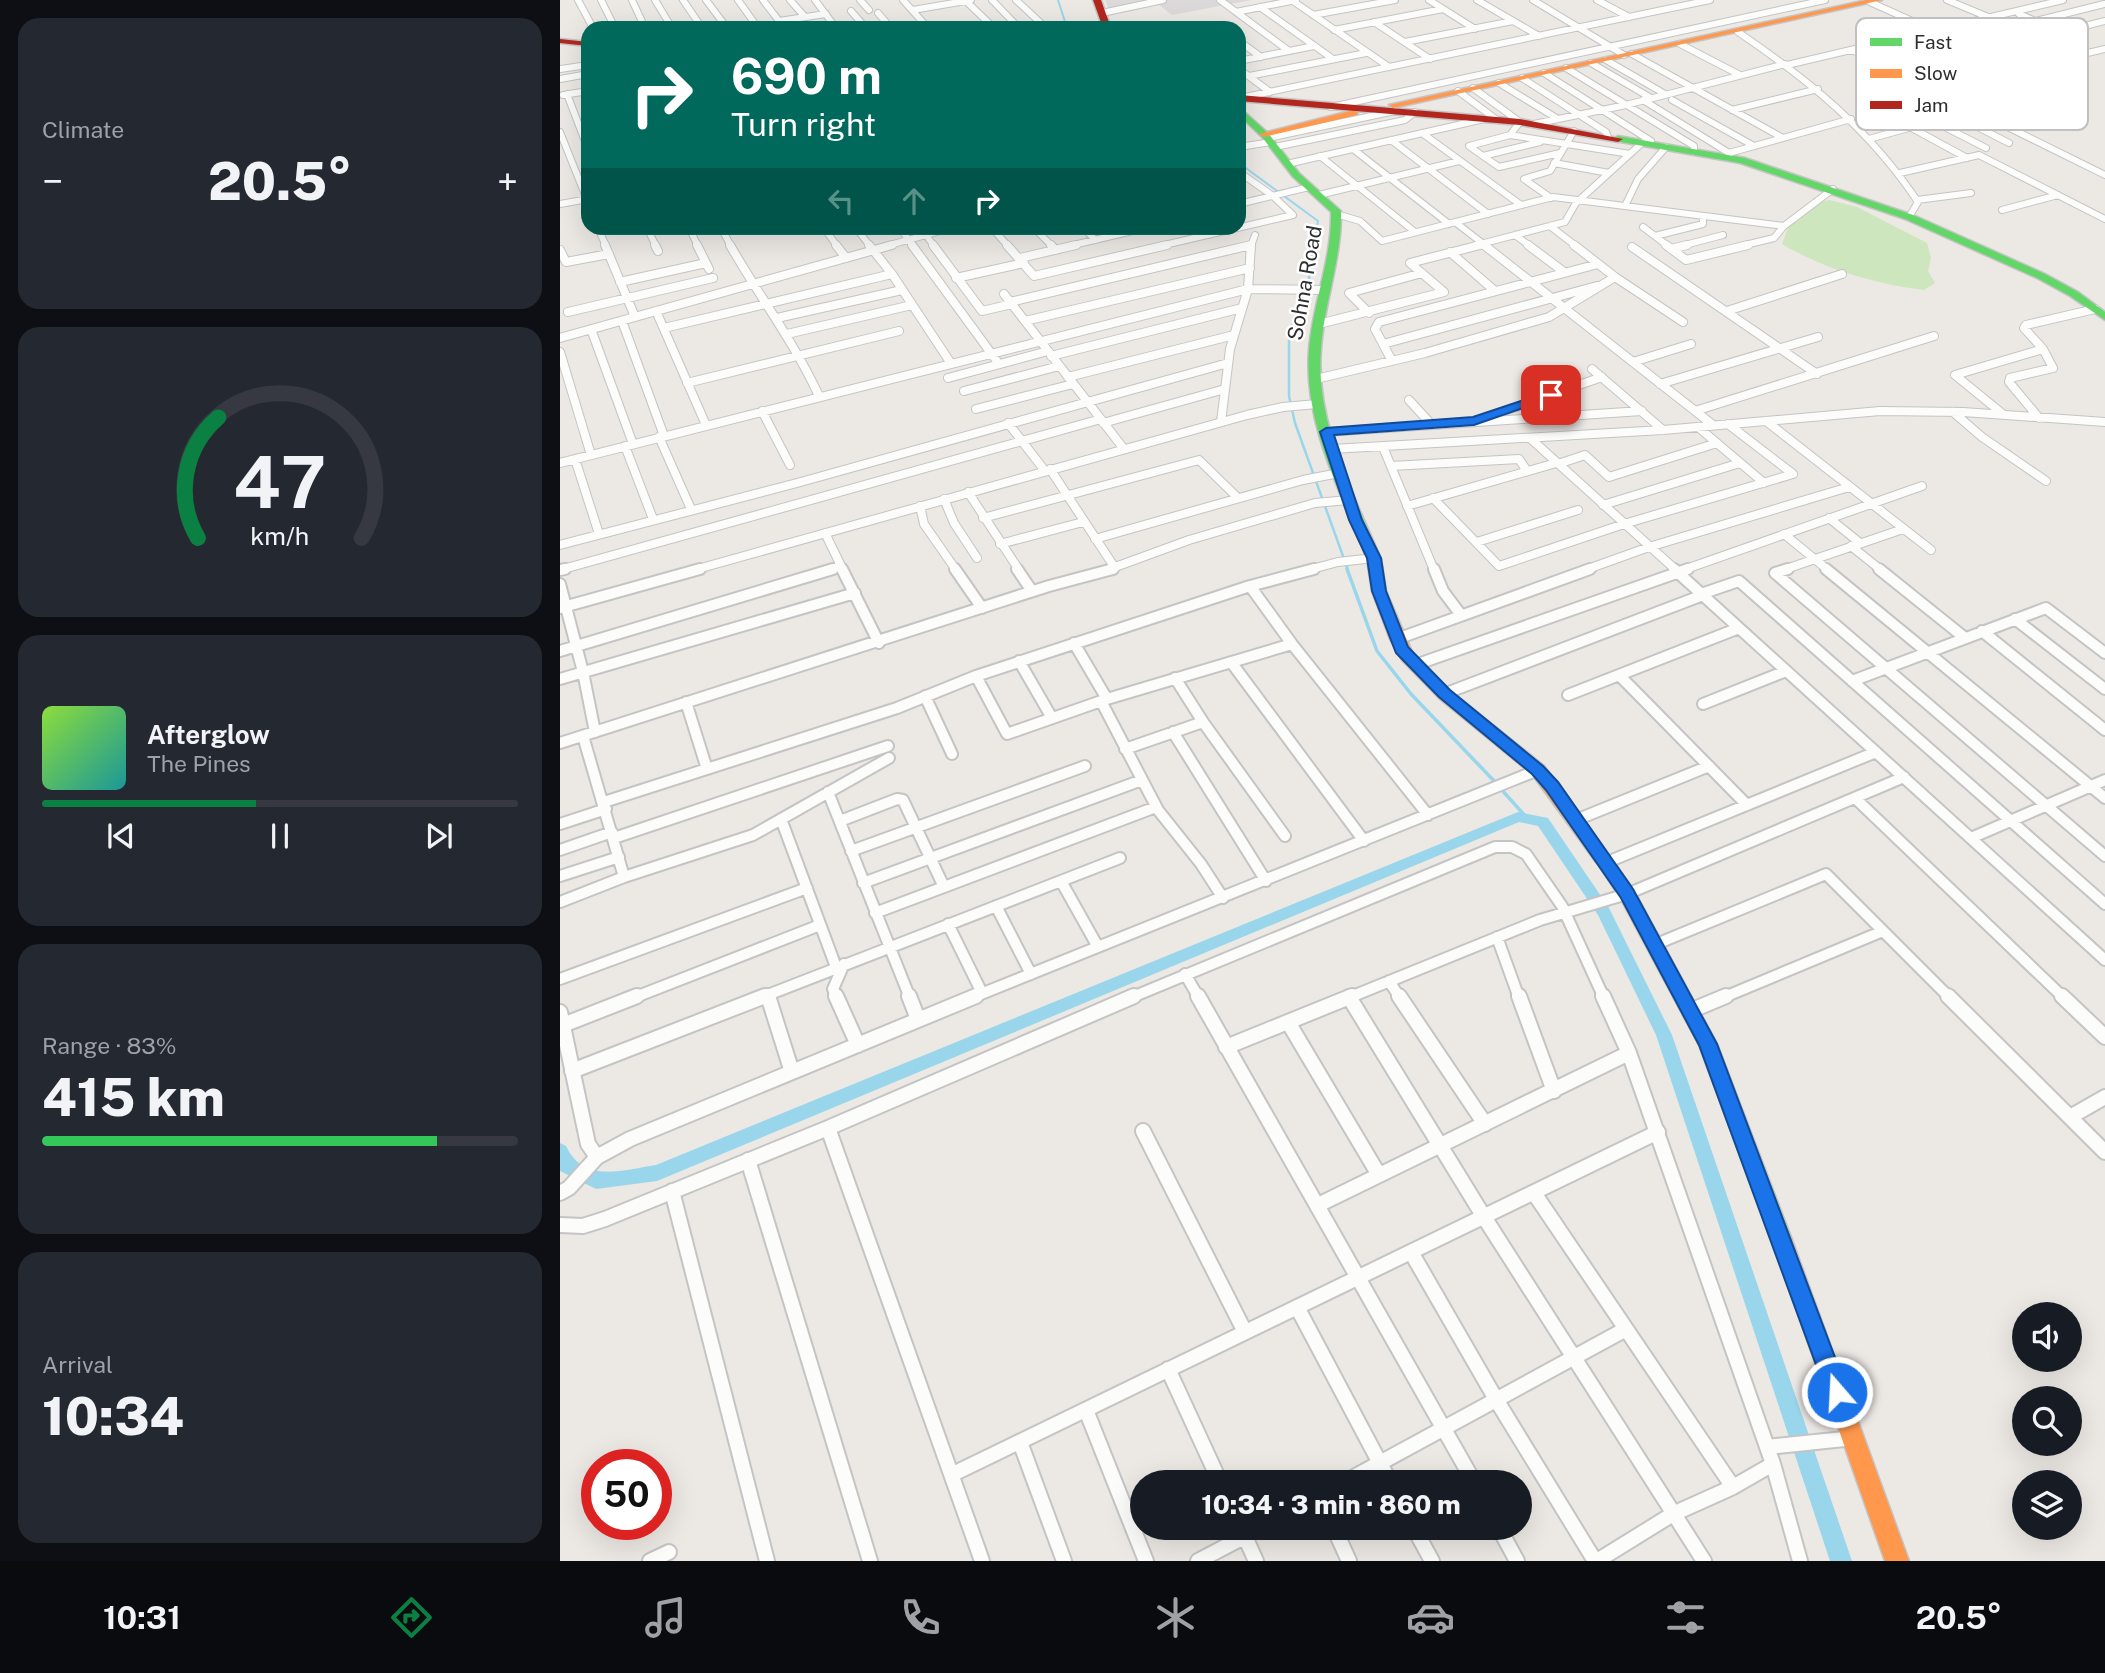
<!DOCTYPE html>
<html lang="en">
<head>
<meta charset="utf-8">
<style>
  :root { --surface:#171b24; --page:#242831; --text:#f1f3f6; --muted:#9ea1a6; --line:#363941; --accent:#0b8043 }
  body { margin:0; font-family:"Public Sans",sans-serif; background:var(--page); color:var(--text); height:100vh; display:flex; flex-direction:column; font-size:26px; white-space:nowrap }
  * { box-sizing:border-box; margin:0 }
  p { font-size:23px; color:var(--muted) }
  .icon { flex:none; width:38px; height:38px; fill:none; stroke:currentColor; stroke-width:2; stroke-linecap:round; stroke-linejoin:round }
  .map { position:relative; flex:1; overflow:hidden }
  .panel { display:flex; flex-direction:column; gap:18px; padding:18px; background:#0d0f14; width:560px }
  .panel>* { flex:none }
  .guide { position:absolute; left:21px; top:21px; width:665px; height:214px; border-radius:21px; box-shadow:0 7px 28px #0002; background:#00695c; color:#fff; overflow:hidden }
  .fabs { position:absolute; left:1452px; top:1302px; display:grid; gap:14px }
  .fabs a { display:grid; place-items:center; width:70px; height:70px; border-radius:50%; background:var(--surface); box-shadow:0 7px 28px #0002; font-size:35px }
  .speed { position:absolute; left:21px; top:1449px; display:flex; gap:14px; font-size:35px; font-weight:700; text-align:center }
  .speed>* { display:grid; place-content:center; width:91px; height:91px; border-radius:50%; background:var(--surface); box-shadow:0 7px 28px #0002; line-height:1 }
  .speed .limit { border:10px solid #d22; background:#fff; color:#111 }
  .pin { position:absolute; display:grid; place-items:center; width:60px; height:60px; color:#fff; margin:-30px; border-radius:14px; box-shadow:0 4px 10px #0006 }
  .me { position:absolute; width:77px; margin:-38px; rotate:341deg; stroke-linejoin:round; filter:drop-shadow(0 0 5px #0008) }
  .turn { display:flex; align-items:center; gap:24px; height:147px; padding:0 35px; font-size:32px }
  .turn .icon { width:91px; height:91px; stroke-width:2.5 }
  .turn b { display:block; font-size:49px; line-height:60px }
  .lanes { display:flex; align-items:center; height:66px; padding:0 35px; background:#0003; justify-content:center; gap:35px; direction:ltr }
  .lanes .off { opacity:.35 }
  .big { font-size:52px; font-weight:800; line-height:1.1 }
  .panel .card { flex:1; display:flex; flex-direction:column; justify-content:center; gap:10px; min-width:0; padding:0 24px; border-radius:21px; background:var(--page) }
  .panel .dial { align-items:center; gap:0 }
  .dial svg { height:182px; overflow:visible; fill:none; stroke:var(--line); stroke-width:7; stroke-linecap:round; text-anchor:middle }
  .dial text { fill:var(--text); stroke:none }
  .song { display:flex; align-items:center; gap:21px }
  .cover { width:84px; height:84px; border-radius:10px; background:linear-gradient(135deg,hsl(90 70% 55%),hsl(180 70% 35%)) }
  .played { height:7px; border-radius:4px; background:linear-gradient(90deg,var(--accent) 45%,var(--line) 45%) }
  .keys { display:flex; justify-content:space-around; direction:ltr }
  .heat { display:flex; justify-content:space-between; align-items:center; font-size:38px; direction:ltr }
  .charge { height:10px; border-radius:5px; background:linear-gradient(90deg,#34c759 83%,var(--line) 0) }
  .trip { position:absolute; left:570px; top:1470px; width:402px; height:70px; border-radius:35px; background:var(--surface); box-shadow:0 7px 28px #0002; font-weight:800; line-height:70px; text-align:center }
  .dock { display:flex; height:112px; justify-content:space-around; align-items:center; background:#090b0e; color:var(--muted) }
  .dock .icon { width:49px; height:49px }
  .dock .selected { color:var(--accent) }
  .dock b { font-size:32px; color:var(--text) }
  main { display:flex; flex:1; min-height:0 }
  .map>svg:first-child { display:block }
  .industrial { fill:#dcd9db }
  .green { fill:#cee6be }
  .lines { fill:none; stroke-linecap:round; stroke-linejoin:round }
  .stream-far2 { stroke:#99d6ec; stroke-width:2 }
  .stream-far1 { stroke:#99d6ec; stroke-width:2.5 }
  .stream { stroke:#99d6ec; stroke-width:3.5 }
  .canal { fill:#99d6ec; fill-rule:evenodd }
  .street-far3-casing { stroke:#c5c4c5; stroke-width:8 }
  .street-far2-casing { stroke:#c5c4c5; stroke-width:10 }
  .street-far1-casing { stroke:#c5c4c5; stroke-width:14 }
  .street-casing { stroke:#c5c4c5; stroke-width:18 }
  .fast-casing { stroke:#c5c4c5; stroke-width:3 }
  .slow-casing { stroke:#c5c4c5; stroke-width:3 }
  .jam-casing { stroke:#c5c4c5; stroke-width:3 }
  .street-far3 { stroke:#fcfcfb; stroke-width:6 }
  .street-far2 { stroke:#fcfcfb; stroke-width:8 }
  .street-far1 { stroke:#fcfcfb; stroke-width:10 }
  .street { stroke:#fcfcfb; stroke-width:14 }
  .fast { fill:#63d668; fill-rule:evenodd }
  .slow { fill:#ff974d; fill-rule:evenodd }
  .jam { fill:#b3261e; fill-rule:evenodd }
  .route { fill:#1a73e8; stroke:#114b97; stroke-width:2 }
  .labels { text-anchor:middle; stroke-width:5; stroke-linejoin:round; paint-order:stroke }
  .street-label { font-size:21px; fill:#2e2e2e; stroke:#fff }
  .key { fill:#fff; stroke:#c0c0c0; stroke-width:2 }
  .key-label { font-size:19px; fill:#2e2e2e }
</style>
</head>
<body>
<main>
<section class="panel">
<div class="card"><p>Climate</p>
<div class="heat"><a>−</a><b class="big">20.5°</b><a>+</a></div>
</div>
<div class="card dial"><svg viewBox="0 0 100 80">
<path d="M14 69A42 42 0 1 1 86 69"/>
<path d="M14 69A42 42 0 0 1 23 16" stroke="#0b8043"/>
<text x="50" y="56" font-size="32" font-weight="700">47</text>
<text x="50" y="72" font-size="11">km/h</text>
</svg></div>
<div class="card">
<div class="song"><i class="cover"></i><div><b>Afterglow</b><p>The Pines</p></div></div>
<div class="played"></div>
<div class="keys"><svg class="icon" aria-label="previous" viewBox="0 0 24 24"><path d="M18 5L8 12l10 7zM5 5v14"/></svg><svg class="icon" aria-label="pause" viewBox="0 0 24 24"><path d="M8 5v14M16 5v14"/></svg><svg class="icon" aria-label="next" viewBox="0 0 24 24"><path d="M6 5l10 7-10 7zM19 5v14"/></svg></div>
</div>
<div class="card"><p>Range · 83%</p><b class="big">415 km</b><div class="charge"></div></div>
<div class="card"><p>Arrival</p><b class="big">10:34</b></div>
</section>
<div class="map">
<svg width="1545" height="1561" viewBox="0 0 1545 1561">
  <rect width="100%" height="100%" fill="#ece8e4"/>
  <path class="industrial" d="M545,0h147l-80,15 -18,-14 -45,8z"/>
  <path class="green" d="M1269,200l28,7 70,36 4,15 -3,13 7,12 -11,7c-49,-6 -100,-21 -142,-46 14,-33 9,-37 47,-44z"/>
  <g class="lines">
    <path class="stream-far2" d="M498,0l9,28
      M679,163l79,58 -4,25"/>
    <path class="stream-far1" d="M754,245l-6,40 -19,49v62l6,27 53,147"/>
    <path class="stream" d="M787,569l30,82 34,43 85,89
      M941,789l27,30"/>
    <path class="canal" d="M958,812l30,6 61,90 63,127 180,526h-22l-174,-526 -58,-120 -60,-89 -19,-4 -862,359 -61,8 -36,-18v-28l6,3c18,38 56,24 90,19z"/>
    <defs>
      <path id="street-far3" d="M18,0l15,28
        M41,0l14,28
        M72,0l13,28
        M95,0l17,28
        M123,0l19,28
        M146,0l21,28
        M178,0l20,28
        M203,0l16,21 47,-7
        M230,0l15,17
        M255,0l21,28
        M300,0l9,10
        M343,0l25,28
        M432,0l27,28
        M456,0l30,28
        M660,0l69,51
        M869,0l46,29
        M917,0l62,36
        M973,0l91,55
        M1037,0l32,17
        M1387,0l63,26
        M406,1l28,27
        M733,1l96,66
        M1310,2l180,81
        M700,7l73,52
        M353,10l58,-10
        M291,11l15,17
        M676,12l60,-12
        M318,13l13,15
        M542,13l61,-13
        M1459,14l42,18 44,-11
        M753,15l82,-15
        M1476,21l68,-17
        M814,22l56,37
        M774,30l109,-21
        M1178,32c71,48 132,98 180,170l-9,15
        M679,41l22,16
        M845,42l108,-21
        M1120,44l60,31
        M1292,50l253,125
        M1072,54l151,84
        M1046,60l59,34
        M679,61l75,-15
        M1031,63l60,35
        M1227,65l276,-65
        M1006,68l128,78v6
        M0,69l28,-4
        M679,69l31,23
        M1460,69l85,-20
        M984,73l107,68 -1,3
        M689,76l117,-23
        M962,78l84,54 2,5
        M0,79l28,-5
        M939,83l59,36
        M913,88l47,34 -10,13 120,19
        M898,91l39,29
        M7,94l21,55
        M3,95l25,-4
        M680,98l470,-98
        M1083,100l86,53
        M1112,100l82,46
        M771,107l494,-107
        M1172,110l86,-21
        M1394,115l55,28
        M1373,121l53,27
        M974,124l92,-19 159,-41
        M1350,127l57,31
        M0,132l28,70
        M862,133l99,72
        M950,135l-41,11 14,10 57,-14
        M708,138l127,-27
        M1309,139l93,-26
        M831,140l97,74
        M679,147l32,-5
        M715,147l130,-27 10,-8
        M793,149l96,75
        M760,156l95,76
        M923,156l16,11 61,-14
        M1169,158v-5l122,-34
        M994,163l55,10
        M727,164l197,-45
        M1340,173l79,-18 126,64
        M759,195l140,-34
        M991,198l-27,-19 26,-8 24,-40
        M1357,200l54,-7
        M0,204l28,-5
        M679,204l70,-17
        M1065,206l13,-27 28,-32
        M1442,210l56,-15
        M776,214l24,7 22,20 171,-44 231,29
        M895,222l31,24
        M990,226l26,20
        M1083,227l25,19
        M38,228l8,18
        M87,228l9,18
        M129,228l9,18
        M161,228l10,18
        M264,228l13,18
        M296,228l14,18
        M340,228l13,18
        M432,228l16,18
        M474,228l18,18
        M524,228l11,12
        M366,235l8,11
        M955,235l15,11
        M1095,236l48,-12v-8
        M326,246l65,-18
        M509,246l76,-18
        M600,246l133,-31 -20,-19 -34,-24
        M685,246l6,-1
        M691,246l4,-11
        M913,246l92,-24 11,-19 66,-60
        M1121,246l42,-11
        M1181,246l33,-8 10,-12 49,-37"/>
      <path id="street-far2" d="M45,245l30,72
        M95,245l3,6
        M137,245l12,24
        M170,245c29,51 64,97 89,151
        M276,245l10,13
        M309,245l23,29 58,88
        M352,245l87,119
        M373,245l49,66 30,-7
        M447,245l27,31 133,-31
        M491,245l5,5
        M924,245l229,180
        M968,245l36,27
        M1014,245l41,32 68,45
        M1106,245l20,15 62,-15
        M1072,247l185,127
        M1111,249l16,-4
        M0,250l6,12 43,-8
        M890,252l45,39
        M460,258l56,-13
        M396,278l68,-15
        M60,282l86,-19
        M444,294l120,155
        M450,302l241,-57
        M96,311l50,114
        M1167,311l115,-37
        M8,312l145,-34
        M809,313l-20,-20 73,-20
        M217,318l125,-28
        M62,321l42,115
        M465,321l225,-53
        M759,324l125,-32 -34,-29 70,-18
        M104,328l228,-54
        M31,329l42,115
        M227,334l125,-29
        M0,338l332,-93
        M823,344l214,-58
        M0,352l31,103
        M491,356l191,-48
        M832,361l-17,-32 4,-7 219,-58
        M1073,362l58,-18
        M1032,369l71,61
        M508,377l166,-42
        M388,378l100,-27
        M756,379l109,-26 124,-36 66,-40
        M127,383l212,-52
        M1100,384l158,-47
        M404,391l95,-25
        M849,400l22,24
        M416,409l97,-25
        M202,411l28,54
        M1135,411l239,-75
        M1393,412l29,25 64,44
        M1444,415l-49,-40 88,-26
        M927,417l115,-40
        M1479,418l-30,-36 1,-4 43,-10 -10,-19 -19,-21 2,-3 69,-16
        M1206,421l165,129
        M661,422l9,-73 18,-60 3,-44
        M448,423l37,48
        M543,423l122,-34
        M1138,427l66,56
        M766,432l316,-21
        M99,437l32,72
        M971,439l145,131
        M65,446l28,73
        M823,447l51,123
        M772,449l331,-19 217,-19 83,1 142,10
        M15,459l24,75
        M0,463l688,-174 77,1
        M998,464l27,-9 24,22 108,-34
        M831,466l128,-7 8,12
        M490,469l65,99
        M408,492l51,78
        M873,498l66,68 125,-42 169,-50 -65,-50
        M384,499l10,24 23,35
        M1043,505l137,-42
        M360,506l4,18 32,46
        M847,506l149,-43
        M423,518l216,-58 39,38
        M1269,518l31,25
        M265,533l18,37
        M1224,534l44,36
        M535,539l208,-59 36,-7
        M917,542l101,-32
        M440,544l83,-22
        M0,545l237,-62 431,-120
        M1291,546l30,24
        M0,570l541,-151
        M134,570l553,-155 36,-8 34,-3
        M267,570l14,-4
        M547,570l82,-30 126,-37 34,-3
        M748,570l30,-8 36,-4
        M1025,570l64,-23 200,-60
        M1123,570l239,-84
        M1223,570l120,-41"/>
      <path id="street-far1" d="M282,569l37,74
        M395,569l27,39
        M457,569l15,22
        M874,569l9,22 18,24
        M1114,569l431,391
        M1228,569l-13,4 330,283
        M1266,569l279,229
        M1319,569l86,69
        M0,570l5,-1
        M0,584l23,88 12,60
        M690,586l42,58 136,171
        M1141,594l38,-13 366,323
        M0,608l140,-39
        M1455,619l90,70
        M1422,631l123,99
        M837,639l193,-70
        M514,643l33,56
        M0,651l273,-82
        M459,661l33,57
        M671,662l133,179
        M855,665l273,-96
        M1059,675l128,130
        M416,676l31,58 100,-35 185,-55
        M615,678l28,44 82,114
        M0,679l295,-86
        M1292,681l194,-73 59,45
        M884,694l259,-99
        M1008,695l171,-67
        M365,696l27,58
        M541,701l57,109 43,54 22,34
        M126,702l21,67
        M1143,704l83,-33
        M613,732l93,149
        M23,736l41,141
        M0,743l489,-157 64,-17
        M565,749l78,-27
        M268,792l82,206
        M1295,798l209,200
        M44,802l293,-94 79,-32 274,-90 64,-17
        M221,819l55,148
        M1016,820l133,-54
        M280,821l57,-22 6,1 41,87
        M0,824l46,-15
        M54,838l274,-92
        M1411,838l134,-58
        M0,850l52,-18
        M291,851l234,-85
        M1045,863l271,-111
        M0,876l59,-19
        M501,881l37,66
        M303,883l279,-103
        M0,902l64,-25 129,-42 136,-77
        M436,906l35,68
        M315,913l281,-106
        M388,924l34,69
        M937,937l22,61
        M1094,945l172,-71 124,124
        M625,974l14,24
        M0,979l247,-91
        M829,981l11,17
        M207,994l1,4
        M73,998l187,-73
        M200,998l360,-140
        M277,998l-4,-9 11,-25
        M411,998l567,-228
        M570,998l365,-151h17l14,7 36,52 42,92
        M788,998l192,-78 87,-26 277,-117
        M1162,998l161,-67"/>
      <path id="street" d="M208,996l24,76
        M276,996l22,49
        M349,996l9,23
        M638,996l276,486
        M839,996l86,128
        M959,996l35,95
        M1043,996l26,57 144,411 27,97
        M1388,996l157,156
        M1502,996l43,41
        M789,997l135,220 220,344
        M1130,1011l36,-15
        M0,1012l28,132 9,13
        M728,1022l91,153
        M3,1025l74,-29
        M666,1047l126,-51
        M12,1071l193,-75
        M1510,1117l35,-20
        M268,1128l154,433
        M583,1131l102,201
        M188,1160l122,401
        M112,1191l95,370
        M0,1193l9,-5 28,-31 33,-18 346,-143
        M974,1193l199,294
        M758,1205l311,-152
        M0,1225l23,1 22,-7 223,-91 306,-132
        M851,1252l86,149 98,160
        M737,1307l93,175
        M608,1369l52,113
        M526,1410l60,151
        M460,1442l44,119
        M1207,1447l87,-9
        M393,1474l705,-342
        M785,1482l281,-153
        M681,1528l15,33
        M774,1528l15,33
        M854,1528l18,33
        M939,1528l18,33
        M90,1561l19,-9
        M638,1561l63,-33
        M1037,1561l76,-47 60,-27 40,-23"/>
      <path id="fast" d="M679,107l29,26 31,40 42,38c1,48 -17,91 -20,138 -6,74 32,144 60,210l-2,3 -5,1 -7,-4c-26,-66 -64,-136 -58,-210 4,-47 23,-90 22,-137l-38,-35 -31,-40 -23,-22z
        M1058,136l127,22 168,57 132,59 33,18 27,20v8l-35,-24 -33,-18 -132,-59 -165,-56 -125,-22 -2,-2z
        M1042,852l6,2 25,35 84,155 75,196 -3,7 -7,3 -7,-3 -76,-202 -78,-146 -27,-41 2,-4z"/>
      <path id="slow" d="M1307,0h15l-489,108 -4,-3z
        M794,110l4,3 -1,2 -93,22 -5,-3z
        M814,555l7,4 5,32 27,63 36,36 95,76 64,88 2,4 -2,4h-12l-64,-88 -93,-76 -37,-38 -12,-21 -18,-48 -5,-32z
        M1222,1230l7,3 3,7 117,321h-24l-113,-321 3,-7z"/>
      <path id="jam" d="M533,0h8l10,28h-8z
        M0,39l28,3v4l-28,-3z
        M679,95l281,24 103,20 -5,3 -98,-17 -281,-24z"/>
    </defs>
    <use href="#street-far3" class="street-far3-casing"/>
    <use href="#street-far2" class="street-far2-casing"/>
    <use href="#street-far1" class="street-far1-casing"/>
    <use href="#street" class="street-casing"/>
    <use href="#fast" class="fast-casing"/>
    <use href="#slow" class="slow-casing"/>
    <use href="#jam" class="jam-casing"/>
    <use href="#street-far3" class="street-far3"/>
    <use href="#street-far2" class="street-far2"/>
    <use href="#street-far1" class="street-far1"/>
    <use href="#street" class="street"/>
    <use href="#fast" class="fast"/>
    <use href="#slow" class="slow"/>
    <use href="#jam" class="jam"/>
  </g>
  <path class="route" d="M991,391l6,4 -2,2 -81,28 -140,10 28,85 19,38 5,33 22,56 42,43 93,76 15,16 75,107 84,155 131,348 -3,8 -8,3 -8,-3 -3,-8 -127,-347 -78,-147 -75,-108 -14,-16 -93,-77 -43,-44 -24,-62 -5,-33 -18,-38 -29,-88 6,-4 147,-11z"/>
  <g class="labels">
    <g class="street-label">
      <text transform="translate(745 283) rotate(-80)" y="7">Sohna Road</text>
    </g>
  </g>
  <rect x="1296" y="18" width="232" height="112" rx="10" class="key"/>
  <rect x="1310" y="38" width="32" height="8" fill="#63d668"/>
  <rect x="1310" y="69" width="32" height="9" fill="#ff974d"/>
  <rect x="1310" y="101" width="32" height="8" fill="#b3261e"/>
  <g class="key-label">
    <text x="1354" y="49">Fast</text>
    <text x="1354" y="80">Slow</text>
    <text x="1354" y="112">Jam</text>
  </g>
</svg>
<div class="fabs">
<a><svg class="icon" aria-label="sound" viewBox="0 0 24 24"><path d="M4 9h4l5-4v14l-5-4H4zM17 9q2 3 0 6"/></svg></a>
<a><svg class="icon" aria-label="search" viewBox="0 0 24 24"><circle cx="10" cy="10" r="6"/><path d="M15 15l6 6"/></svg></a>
<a><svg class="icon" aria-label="layers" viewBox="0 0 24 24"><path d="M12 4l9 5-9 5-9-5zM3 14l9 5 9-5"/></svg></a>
</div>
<div class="speed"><div class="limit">50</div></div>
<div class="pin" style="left:991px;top:395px;background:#d93025"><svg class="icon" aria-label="arrive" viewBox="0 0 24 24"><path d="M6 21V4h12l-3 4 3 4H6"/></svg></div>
<svg class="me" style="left:1277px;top:1392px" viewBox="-20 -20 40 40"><circle r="17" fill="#1a73e8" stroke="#fff" stroke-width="3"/><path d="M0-11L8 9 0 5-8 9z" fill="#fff"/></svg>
<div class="trip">10:34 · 3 min · 860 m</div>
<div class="guide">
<div class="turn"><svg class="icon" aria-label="right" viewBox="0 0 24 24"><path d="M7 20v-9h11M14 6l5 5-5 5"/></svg><div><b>690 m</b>Turn right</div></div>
<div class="lanes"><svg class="icon off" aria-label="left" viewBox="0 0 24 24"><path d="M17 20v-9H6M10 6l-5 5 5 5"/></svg><svg class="icon off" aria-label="ahead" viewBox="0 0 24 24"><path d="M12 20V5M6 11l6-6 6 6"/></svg><svg class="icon" aria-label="right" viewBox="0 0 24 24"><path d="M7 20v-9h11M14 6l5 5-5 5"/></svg></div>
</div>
</div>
</main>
<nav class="dock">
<b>10:31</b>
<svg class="icon selected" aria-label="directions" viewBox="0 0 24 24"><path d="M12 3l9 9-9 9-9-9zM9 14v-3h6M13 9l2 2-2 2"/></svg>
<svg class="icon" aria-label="music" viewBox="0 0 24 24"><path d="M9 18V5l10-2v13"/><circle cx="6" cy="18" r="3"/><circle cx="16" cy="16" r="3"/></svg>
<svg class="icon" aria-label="phone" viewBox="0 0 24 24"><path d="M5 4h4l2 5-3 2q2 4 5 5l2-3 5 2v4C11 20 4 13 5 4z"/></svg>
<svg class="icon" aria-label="climate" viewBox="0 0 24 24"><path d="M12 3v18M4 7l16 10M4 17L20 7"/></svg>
<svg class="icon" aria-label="car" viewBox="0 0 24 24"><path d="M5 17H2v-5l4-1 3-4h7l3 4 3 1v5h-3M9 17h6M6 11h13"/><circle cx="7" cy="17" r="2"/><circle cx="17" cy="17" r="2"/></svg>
<svg class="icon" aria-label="filters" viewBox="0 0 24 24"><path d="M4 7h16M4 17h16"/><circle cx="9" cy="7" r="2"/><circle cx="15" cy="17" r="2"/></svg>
<b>20.5°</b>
</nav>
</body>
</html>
